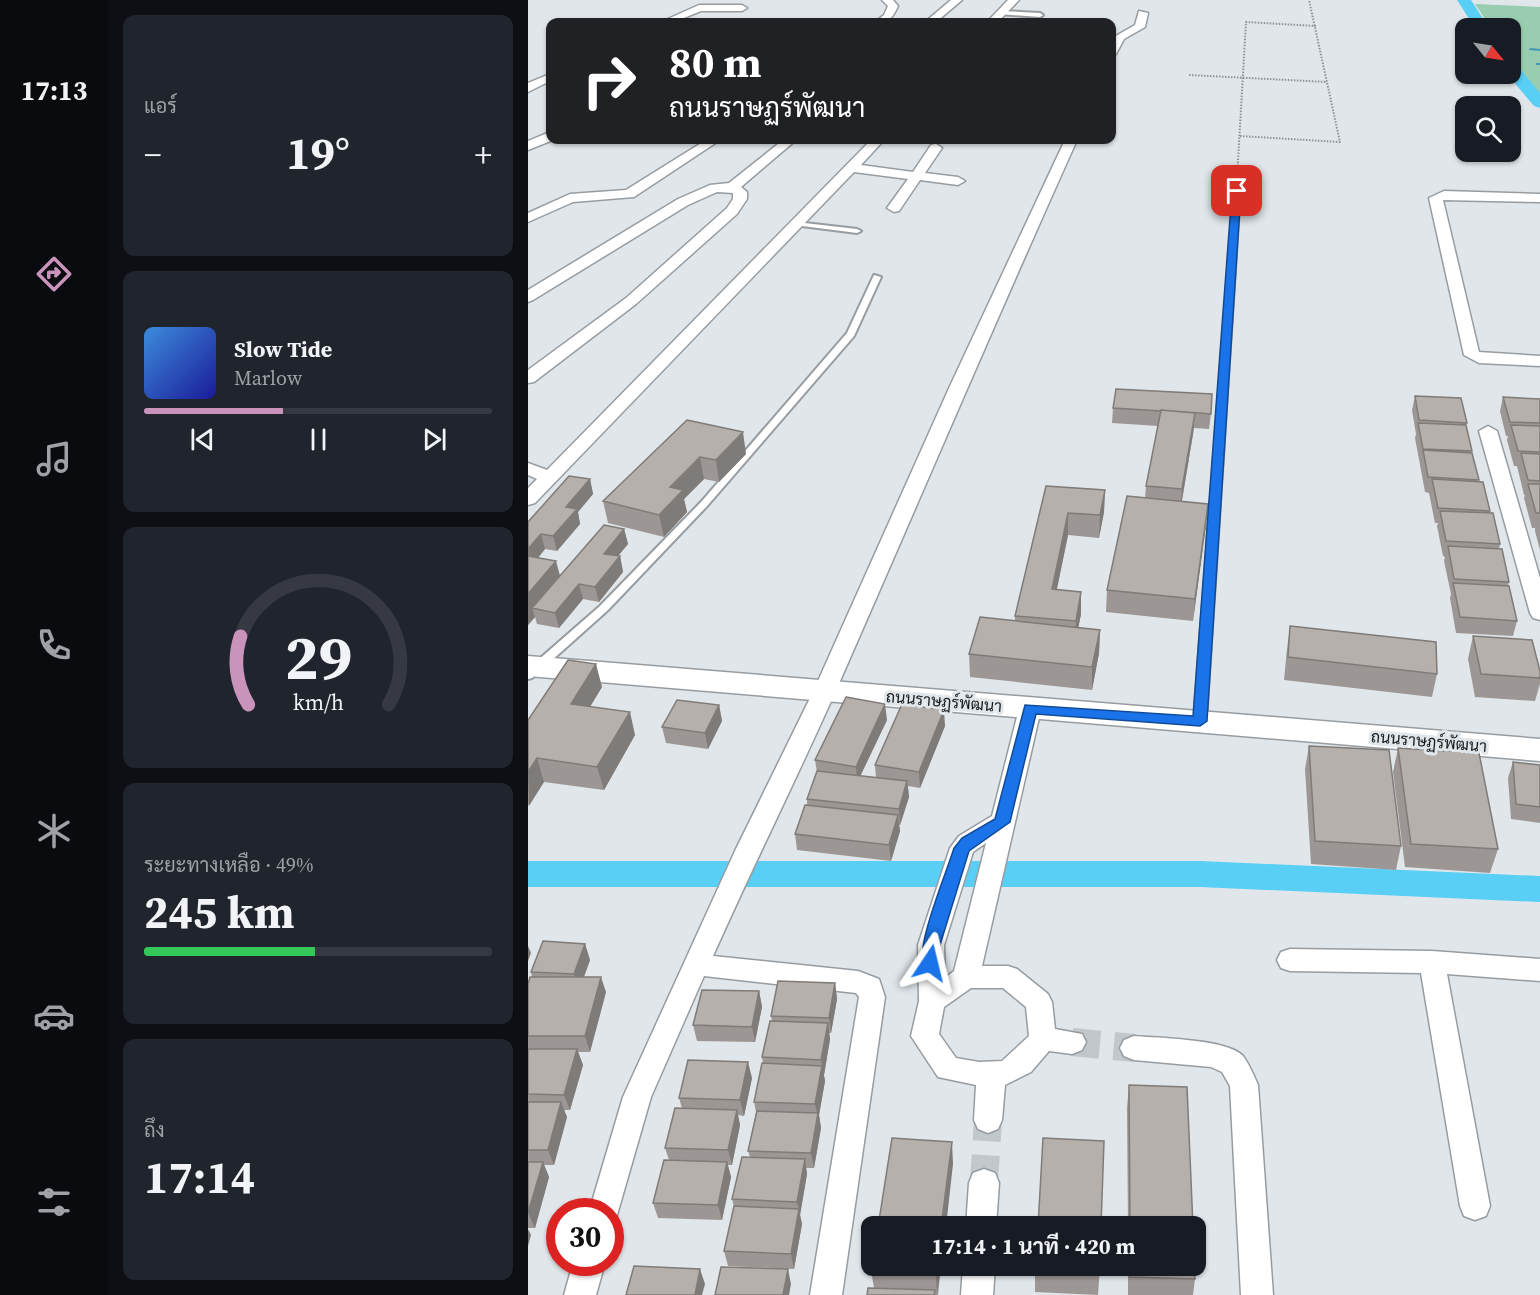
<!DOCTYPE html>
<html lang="th">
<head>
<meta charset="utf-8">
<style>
  :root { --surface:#171b24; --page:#20242c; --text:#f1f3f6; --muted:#9ea1a6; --line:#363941; --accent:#ca93bb }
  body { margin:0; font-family:"Source Serif 4",Sarabun,serif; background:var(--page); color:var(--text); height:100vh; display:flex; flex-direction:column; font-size:22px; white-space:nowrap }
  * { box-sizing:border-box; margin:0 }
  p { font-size:20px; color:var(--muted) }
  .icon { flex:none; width:33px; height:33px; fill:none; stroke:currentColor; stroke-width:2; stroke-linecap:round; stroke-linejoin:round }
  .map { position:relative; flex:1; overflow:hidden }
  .side { display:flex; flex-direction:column; gap:15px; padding:15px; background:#0d0f14; width:420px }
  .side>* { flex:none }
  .banner { position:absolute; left:18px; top:18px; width:570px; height:126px; border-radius:12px; box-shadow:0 2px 4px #0004; background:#202124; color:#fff; overflow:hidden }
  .needle { width:39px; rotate:120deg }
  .fabs { position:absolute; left:927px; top:18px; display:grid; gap:12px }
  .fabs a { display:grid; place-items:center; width:66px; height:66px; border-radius:12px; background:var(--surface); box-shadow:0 2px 4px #0004; font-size:30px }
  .speed { position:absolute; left:18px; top:1198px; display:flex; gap:12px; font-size:30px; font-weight:700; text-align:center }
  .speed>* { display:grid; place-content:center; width:78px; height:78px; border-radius:50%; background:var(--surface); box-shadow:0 2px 4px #0004; line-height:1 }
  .speed .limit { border:9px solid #d22; background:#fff; color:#111 }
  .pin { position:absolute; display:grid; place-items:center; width:51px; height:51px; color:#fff; margin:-26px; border-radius:12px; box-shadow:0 3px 9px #0006 }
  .me { position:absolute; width:66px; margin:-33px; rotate:10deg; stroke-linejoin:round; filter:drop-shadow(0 0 4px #0008) }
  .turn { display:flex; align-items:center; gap:21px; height:126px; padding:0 24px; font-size:27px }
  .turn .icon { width:78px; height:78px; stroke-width:2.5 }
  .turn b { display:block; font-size:42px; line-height:51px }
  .big { font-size:45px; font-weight:700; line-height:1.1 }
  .side .card { flex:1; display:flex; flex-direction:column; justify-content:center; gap:9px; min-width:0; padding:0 21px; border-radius:12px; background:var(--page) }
  .side .dial { align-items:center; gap:0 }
  .dial svg { height:156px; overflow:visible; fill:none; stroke:var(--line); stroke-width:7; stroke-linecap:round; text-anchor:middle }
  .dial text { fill:var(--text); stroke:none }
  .song { display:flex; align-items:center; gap:18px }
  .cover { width:72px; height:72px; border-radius:9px; background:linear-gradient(135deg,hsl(210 70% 55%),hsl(240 70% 35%)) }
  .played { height:6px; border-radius:3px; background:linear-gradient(90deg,var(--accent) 40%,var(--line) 40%) }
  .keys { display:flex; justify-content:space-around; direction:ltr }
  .heat { display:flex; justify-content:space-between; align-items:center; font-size:33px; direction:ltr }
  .charge { height:9px; border-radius:4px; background:linear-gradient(90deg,#34c759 49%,var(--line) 0) }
  .trip { position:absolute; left:333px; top:1216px; width:345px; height:60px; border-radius:12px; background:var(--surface); box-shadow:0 2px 4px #0004; font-weight:700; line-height:60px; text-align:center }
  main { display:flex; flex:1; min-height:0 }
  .dock { display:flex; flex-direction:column; width:108px; justify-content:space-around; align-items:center; background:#090b0e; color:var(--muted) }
  .dock .icon { width:42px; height:42px }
  .dock .on { color:var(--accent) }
  .dock b { font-size:27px; color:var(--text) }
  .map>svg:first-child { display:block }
  .green { fill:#98ceaf }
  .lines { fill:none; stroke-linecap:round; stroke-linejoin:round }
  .stream { fill:#4598b3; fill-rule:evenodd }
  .canal { fill:#59cff5; fill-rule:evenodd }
  .street-tunnel { stroke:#c2c7cb; stroke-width:28; stroke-dasharray:28 14; stroke-linecap:butt }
  .lane-casing { stroke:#979ca0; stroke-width:4 }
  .street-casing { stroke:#979ca0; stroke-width:3 }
  .secondary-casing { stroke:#979ca0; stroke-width:3 }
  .path { stroke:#8e9295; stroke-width:2; stroke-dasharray:1.5 1.5; stroke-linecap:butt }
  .lane { fill:#fff; fill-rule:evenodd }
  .street { fill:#fff; fill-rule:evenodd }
  .secondary { fill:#fff; fill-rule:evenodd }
  .wall { fill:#9c9794 }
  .shaded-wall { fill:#7f7b78 }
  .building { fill:#b5b0ac; stroke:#7f7b78; stroke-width:1.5 }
  .route { fill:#1a73e8; stroke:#114b97; stroke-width:1.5 }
  .labels { text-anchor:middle; stroke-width:6; stroke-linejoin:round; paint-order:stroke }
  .street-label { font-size:16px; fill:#17191a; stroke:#e0e6ea }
</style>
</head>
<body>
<main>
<nav class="dock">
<b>17:13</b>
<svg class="icon on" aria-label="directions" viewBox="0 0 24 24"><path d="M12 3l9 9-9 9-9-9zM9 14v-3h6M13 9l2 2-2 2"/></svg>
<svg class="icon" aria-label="music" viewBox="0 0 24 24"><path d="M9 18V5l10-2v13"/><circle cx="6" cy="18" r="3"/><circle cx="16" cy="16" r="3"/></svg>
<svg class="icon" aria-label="phone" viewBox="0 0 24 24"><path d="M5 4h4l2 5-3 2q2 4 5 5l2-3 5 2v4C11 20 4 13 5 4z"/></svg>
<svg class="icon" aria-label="climate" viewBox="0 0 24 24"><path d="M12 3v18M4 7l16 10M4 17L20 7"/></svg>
<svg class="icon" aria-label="car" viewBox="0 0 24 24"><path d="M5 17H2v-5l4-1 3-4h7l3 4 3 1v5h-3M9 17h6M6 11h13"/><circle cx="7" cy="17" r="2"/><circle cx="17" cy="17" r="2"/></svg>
<svg class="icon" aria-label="filters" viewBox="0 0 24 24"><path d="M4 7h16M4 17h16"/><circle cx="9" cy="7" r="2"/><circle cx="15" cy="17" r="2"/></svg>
</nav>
<section class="side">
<div class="card"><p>แอร์</p>
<div class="heat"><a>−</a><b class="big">19°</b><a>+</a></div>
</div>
<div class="card">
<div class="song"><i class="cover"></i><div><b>Slow Tide</b><p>Marlow</p></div></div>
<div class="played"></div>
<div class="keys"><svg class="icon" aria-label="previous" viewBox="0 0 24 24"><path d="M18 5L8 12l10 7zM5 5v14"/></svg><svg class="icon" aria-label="pause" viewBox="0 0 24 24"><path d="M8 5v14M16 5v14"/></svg><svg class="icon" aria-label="next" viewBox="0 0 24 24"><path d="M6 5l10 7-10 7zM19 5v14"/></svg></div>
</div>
<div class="card dial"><svg viewBox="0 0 100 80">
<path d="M14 69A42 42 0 1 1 86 69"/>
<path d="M14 69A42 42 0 0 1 10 34" stroke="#ca93bb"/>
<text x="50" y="56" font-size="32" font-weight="700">29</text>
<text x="50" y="72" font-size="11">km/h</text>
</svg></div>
<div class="card"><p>ระยะทางเหลือ · 49%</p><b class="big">245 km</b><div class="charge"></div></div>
<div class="card"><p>ถึง</p><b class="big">17:14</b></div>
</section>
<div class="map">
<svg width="1012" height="1295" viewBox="0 0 1012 1295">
  <rect width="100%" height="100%" fill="#e0e6ea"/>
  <path class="green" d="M947,4l65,3v90l-29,-40 -1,-29h-19z"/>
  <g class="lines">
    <path class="stream" d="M1003,48l9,1v2l-11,-1v-1z
      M1008,63h4v2h-4z"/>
    <path class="canal" d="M929,0h14l18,28h-14z
      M982,62l6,2 24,29v15l-6,-2 -27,-32h3z
      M0,861h672l340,15v26l-340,-15h-672z"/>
    <path class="street-tunnel" d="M544,1042l62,6
      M456,1183l4,-63"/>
    <defs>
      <path id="lane" d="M473,11l39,2 3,2 -3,2 -41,-3z
        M709,189l3,2 -34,530 -6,4 -6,-4 40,-530z
        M268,222l61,7 4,2 -4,2 -63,-8 -2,-1z
        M346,275l7,2 -27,59 -146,169 -100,105 -76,68 -4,1v-10l72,-63 102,-105 145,-168z"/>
      <path id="street" d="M354,0h11l5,6c-6,13 -9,16 -23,16l9,-7 4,-9z
        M423,0h11l-26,22h-11z
        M480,0h11l-21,22h-11z
        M171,5h43l5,3 -5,3h-41l-27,11h-13z
        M611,11l9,2 -3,14 -21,12 -8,15 -4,1 2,-18 21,-12z
        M22,74v7l-22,11v-9z
        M22,132l3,8 -25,10v-9z
        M178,140h14l-86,57 -61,5 -45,20v-9l42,-19 56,-4z
        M255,140h13l-55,47 6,5v7l-10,15 -101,90 -102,78 -6,1v-13l98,-72 101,-90 6,-9v-6l-16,-1 -29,13 -155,95 -5,2v-12l150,-91 32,-14 19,-2z
        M343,140h13l-23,25 52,7 18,-27 5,-1 6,4 -17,25 33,4 7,4 -7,4 -38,-5 -21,31 -5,1 -7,-4 21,-29 -54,-7 -319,331 -7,2v-17l9,-9 -9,-4v-12l19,7z
        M537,140h12c-82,182 -160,366 -240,548 -40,90 -84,178 -124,268l145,15 21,8 6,18 -43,298h-32l49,-298 -3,-4 -152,-17 -53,121 -36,125 -5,2v-12h-21l34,-115 112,-246 79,-161 136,-304z
        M916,191l96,3v8l-97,-2 36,152 61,4v10l-61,-3 -15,-8 -35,-157z
        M960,426l9,5 43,147v42l-7,-2 -3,-5 -51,-182z
        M502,701l8,3 3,5 -59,257h26l9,3 31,25 4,8 3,27 27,5 4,8 -4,8 -10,4 -23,-3 -18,21 -26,13 -3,35 -4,9 -10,4 -10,-4 -4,-9 2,-35 -38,-8 -27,-41 8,-35 -1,-56 32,-97 9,-12 33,-20 27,-107 3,-5zM458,843l-32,128 -9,7 -1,-33 29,-93zM443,988h32l23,19 3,29 -27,25 -23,1 -23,-4 -17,-24 5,-27z
        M762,949l142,2 108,8v22l-93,-7 43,232 -4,10 -11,4 -11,-4 -4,-10 -39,-233 -131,-2 -9,-3 -4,-8 4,-8z
        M606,1036c23,2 94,3 109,20 6,8 11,20 15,29l15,210h-32l-11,-209 -8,-14 -11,-5 -77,-7 -10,-4 -4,-8 4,-8z
        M456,1169l11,4 4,10 -3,44h-30l3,-44 4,-10z
        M45,1263h32l-9,32h-32z
        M435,1266h32l-2,29h-32z"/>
      <path id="secondary" d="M0,656l1012,83v22l-1012,-85z"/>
    </defs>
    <use href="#lane" class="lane-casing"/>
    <use href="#street" class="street-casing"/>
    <use href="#secondary" class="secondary-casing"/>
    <path class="path" d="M661,75l138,7
      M712,136l100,6 -31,-142
      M709,178l9,-156 70,4"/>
    <use href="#lane" class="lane"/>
    <use href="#street" class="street"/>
    <use href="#secondary" class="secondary"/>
  </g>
  <path class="wall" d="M887,396l52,27 -1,3 12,56 12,29v2l10,31 -1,5 10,33 -1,4 9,35 -4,15 -57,-3 -6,-35 1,-4 -7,-33 1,-4 -2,-1 -6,-30 1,-3h-3l-6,-30 -4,-1 -10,-54 1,-4 -4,-24z
    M975,397l37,2v151l-5,-19v-3h-3l-8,-30 1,-3h-1l-7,-29h-3l-7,-26 1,-4h-2l-6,-25z
    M585,408l98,6 -2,15 -15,-1 -12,73 26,3 -15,117 -87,-9 1,-22 38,-92 1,-12 12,-60 -46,-3z
    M159,420l59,34 -27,28 -15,-3 -20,20 3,13 -23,25 -56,-14 -5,-22z
    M62,479l3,15 -15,18 2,12 -23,27 -12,-2 -7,9 22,18 64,-47 4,15 -10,12h2l3,16 -24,30 -16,-3 -24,29 -22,-4 -2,-7 -7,8v-103z
    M518,486l59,4 -1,22 -5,26 -31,-3 -11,54 24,25 -3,14 22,2 -1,23 -7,37 -122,-13 -1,-23 46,-33v-5z
    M762,626l147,48 -5,23 -148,-17 3,-31z
    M945,636l67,35v13l-5,17 -60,-4 -7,-38z
    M74,687l-12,19 45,29 -31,55 -60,-8 -16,24v-86z
    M191,705l3,16 -14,28 -42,-6 -4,-16z
    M359,720l-27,56 16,2 -1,-13 70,-39 -25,62 -12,-2 1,11 -9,28h-1l1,6 -9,30 -94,-11 -2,-16 12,-29v-6l10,-27 -2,-12z
    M781,746l92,100 -5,24 -85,-6 -6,-95z
    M870,748l100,101 -8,24 -85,-6 -12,-95z
    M985,762l27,3v58l-29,-4 -3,-41z
    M57,944l5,16 -6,17 22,15 -16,60h-12l5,13 -13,45h-6l3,7 -13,48h-10l5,12 -14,51h-7v-244l4,-7 -1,-5z
    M307,983l2,16 -6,34h-2l1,6 -6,36 1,6 -6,34 2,13 -7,40h-8l1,6 -7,41 2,9 -8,45 -66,-3 -4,-15 10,-44 -2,-8 18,-42 -2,-6 8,-39 -2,-10 9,-39 -1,-6 10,-36 -1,-5z
    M231,991l3,16 -7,35 -58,-1 -4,-16z
    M224,1078l-8,38 -6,-1 2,10 -8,40h-4l3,12 -9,43 -64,-2 -5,-15 16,-43 -4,-12 17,-40 -3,-10z
    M601,1085l64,142h-65l-1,-119z
    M413,1266l-3,29h-71l7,-7 -3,-17z
    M507,1266h65l-2,29 -63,-3z
    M600,1266h66l1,13 -2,16h-65z"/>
  <path class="shaded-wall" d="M667,413l-2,21 -13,77 2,-22z
    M215,432l3,22 -27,28 -3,-22z
    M172,457l4,22 -20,20 3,13 -23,25 -5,-22 11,-28z
    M62,479l3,15 -15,18 2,12 -23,27 -4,-15 13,-29z
    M577,490l-1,22 -5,26 1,-23z
    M680,504l-2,22 -13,95 2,-22z
    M540,513v22l-16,77v-23z
    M96,529l4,15 -21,25 -3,-15z
    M13,534l4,15 -17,21v-21z
    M92,556l3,16 -24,30 -4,-15z
    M28,561l6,22 -30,25 3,9 -7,8v-31z
    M51,584l4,15 -24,29 -4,-15z
    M553,592v22l-6,30 1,-23z
    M572,630l-1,23 -7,37v-23z
    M68,664l6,23 -24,40 -7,-23z
    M357,704l2,16 -30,63 -1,-16z
    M191,705l3,16 -14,28 -3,-16z
    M416,710l1,16 -25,62 -1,-16z
    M102,712l5,23 -31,55 -7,-23z
    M9,758l7,24 -15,24 -1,-34z
    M379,781l2,16 -9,28 -1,-16z
    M370,815l2,16 -9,30 -2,-16z
    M57,944l5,16 -11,30 -5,-16z
    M0,946l3,7 -3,8z
    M73,977l5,15 -16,60 -5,-16z
    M307,983l2,16 -6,34 -2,-15z
    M231,991l3,16 -7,35 -3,-15z
    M300,1023l2,16 -6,36 -3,-15z
    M49,1049l6,16 -13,45 -6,-15z
    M220,1062l4,16 -8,38 -4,-16z
    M294,1066l3,15 -6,34 2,13 -7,40 -3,-15 7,-36 -3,-13z
    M33,1102l6,15 -13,48 -6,-15z
    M209,1110l3,15 -8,40 -4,-15z
    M424,1142l1,22 -7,63h-5z
    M277,1159l2,15 -7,41 2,9 -8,45 -3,-15 8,-44 -2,-8z
    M15,1162l6,15 -14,51 -7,-15z
    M199,1162l4,15 -9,43 -4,-15z
    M0,1229l3,6 -3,11z
    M409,1266h4l-4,29 -1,-20z
    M172,1269l5,15 -3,11h-7z
    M260,1269l3,15 -2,11h-6z"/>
  <path class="building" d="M588,389l96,5 -1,20 -50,-4v1l-48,-3z
    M887,396l46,2 6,25 -48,-3z
    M975,397l37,2v24l-30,-1z
    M633,410l34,3 -13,76 -36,-3z
    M159,420l56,12 -27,28 -16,-3 -30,30 13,3 -24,25 -56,-14z
    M890,423l48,2 6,26 -49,-2z
    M983,425l29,1v26l-22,-1z
    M895,450l49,3 7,27 -51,-3z
    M993,453l19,1v27l-12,-1z
    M41,476l21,3 -24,28 11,2 -24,27 -12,-2 -13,15v-27z
    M904,479l51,3 7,29 -52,-3z
    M1000,484h12v29h-4z
    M518,486l59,4 -5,25 -32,-2 -16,76 29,3 -5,29 -61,-5z
    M599,496l81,8 -13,95 -88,-9z
    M912,511l53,2 7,31 -54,-3z
    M76,525l20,4 -20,25 16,2 -25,31 -16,-3 -24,29 -23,-5z
    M920,546l54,3 7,33 -55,-3z
    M0,556l28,5 -28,33z
    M925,583l56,3 8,35 -57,-4z
    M452,617l120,13 -8,37 -123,-13z
    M762,626l146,16 1,32 -149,-17z
    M945,636l59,4 8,31v7l-59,-4z
    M40,660l28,4 -25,40 59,8 -33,55 -60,-9 -9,14v-52z
    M318,697l39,7 -29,63 -41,-7z
    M149,700l42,5 -14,28 -43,-6z
    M374,704l42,6 -25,62 -44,-7z
    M781,746l80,4 12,96 -86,-5z
    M870,748l81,5 19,96 -87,-5z
    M985,762l27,3v42l-24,-3z
    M289,771l90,10 -8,28 -92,-10z
    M277,805l93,10 -9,30 -94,-11z
    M15,941l42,3 -11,30 -43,-2z
    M2,977h71l-16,59h-57v-52z
    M250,981l57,2 -6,35 -58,-2z
    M174,990l57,1 -7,36 -59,-2z
    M242,1021l58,2 -7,37 -59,-3z
    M0,1049h49l-13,46 -36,-1z
    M160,1060l60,2 -8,38 -61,-2z
    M234,1063l60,3 -7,38 -61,-2z
    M601,1085l58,2 6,140h-63z
    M0,1102h33l-13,48h-20z
    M147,1108l62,2 -9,40 -63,-2z
    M229,1111l61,2 -7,40 -63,-2z
    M364,1138l60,4 -11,85h-63z
    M515,1138l61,3 -3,86h-63z
    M214,1157l63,2 -8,43 -65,-3z
    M136,1160l63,2 -9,43 -65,-2z
    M0,1162h15l-15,51z
    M206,1206l65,3 -8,45 -67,-3z
    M106,1266l66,3 -5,26h-69z
    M344,1266h65l-1,9 -65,-4z
    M507,1266h65v9l-65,-5z
    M602,1266h64l1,13 -65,-2z
    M193,1267l67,2 -5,26h-68z
    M340,1288l67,2 -1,5h-67z"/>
  <path class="route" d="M709,188l4,3 -34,530 -7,5 -164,-12 -26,108 -41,29 -29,94 -4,23h-12c-10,-20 23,-96 30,-120l8,-10 33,-19 30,-114 168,11 39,-525z"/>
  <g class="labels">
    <g class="street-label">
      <text transform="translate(416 701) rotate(5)" y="6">ถนนราษฏร์พัฒนา</text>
      <text transform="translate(901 741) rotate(5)" y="6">ถนนราษฏร์พัฒนา</text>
    </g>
  </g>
</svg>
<div class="fabs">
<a><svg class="needle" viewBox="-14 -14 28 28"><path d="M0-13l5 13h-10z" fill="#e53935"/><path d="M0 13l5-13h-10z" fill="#9ea1a6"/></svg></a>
<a><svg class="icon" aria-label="search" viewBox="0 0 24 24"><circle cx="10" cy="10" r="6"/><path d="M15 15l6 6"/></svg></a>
</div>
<div class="speed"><div class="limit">30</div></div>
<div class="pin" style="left:709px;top:191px;background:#d93025"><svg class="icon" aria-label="arrive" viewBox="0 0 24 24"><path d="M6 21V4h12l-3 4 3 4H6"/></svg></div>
<svg class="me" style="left:402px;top:963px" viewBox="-20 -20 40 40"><path d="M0-17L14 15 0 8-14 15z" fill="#1a73e8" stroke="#fff" stroke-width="4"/></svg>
<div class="trip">17:14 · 1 นาที · 420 m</div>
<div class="banner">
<div class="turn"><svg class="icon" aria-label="right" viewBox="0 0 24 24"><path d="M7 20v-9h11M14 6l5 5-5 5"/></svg><div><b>80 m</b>ถนนราษฏร์พัฒนา</div></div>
</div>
</div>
</main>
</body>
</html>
